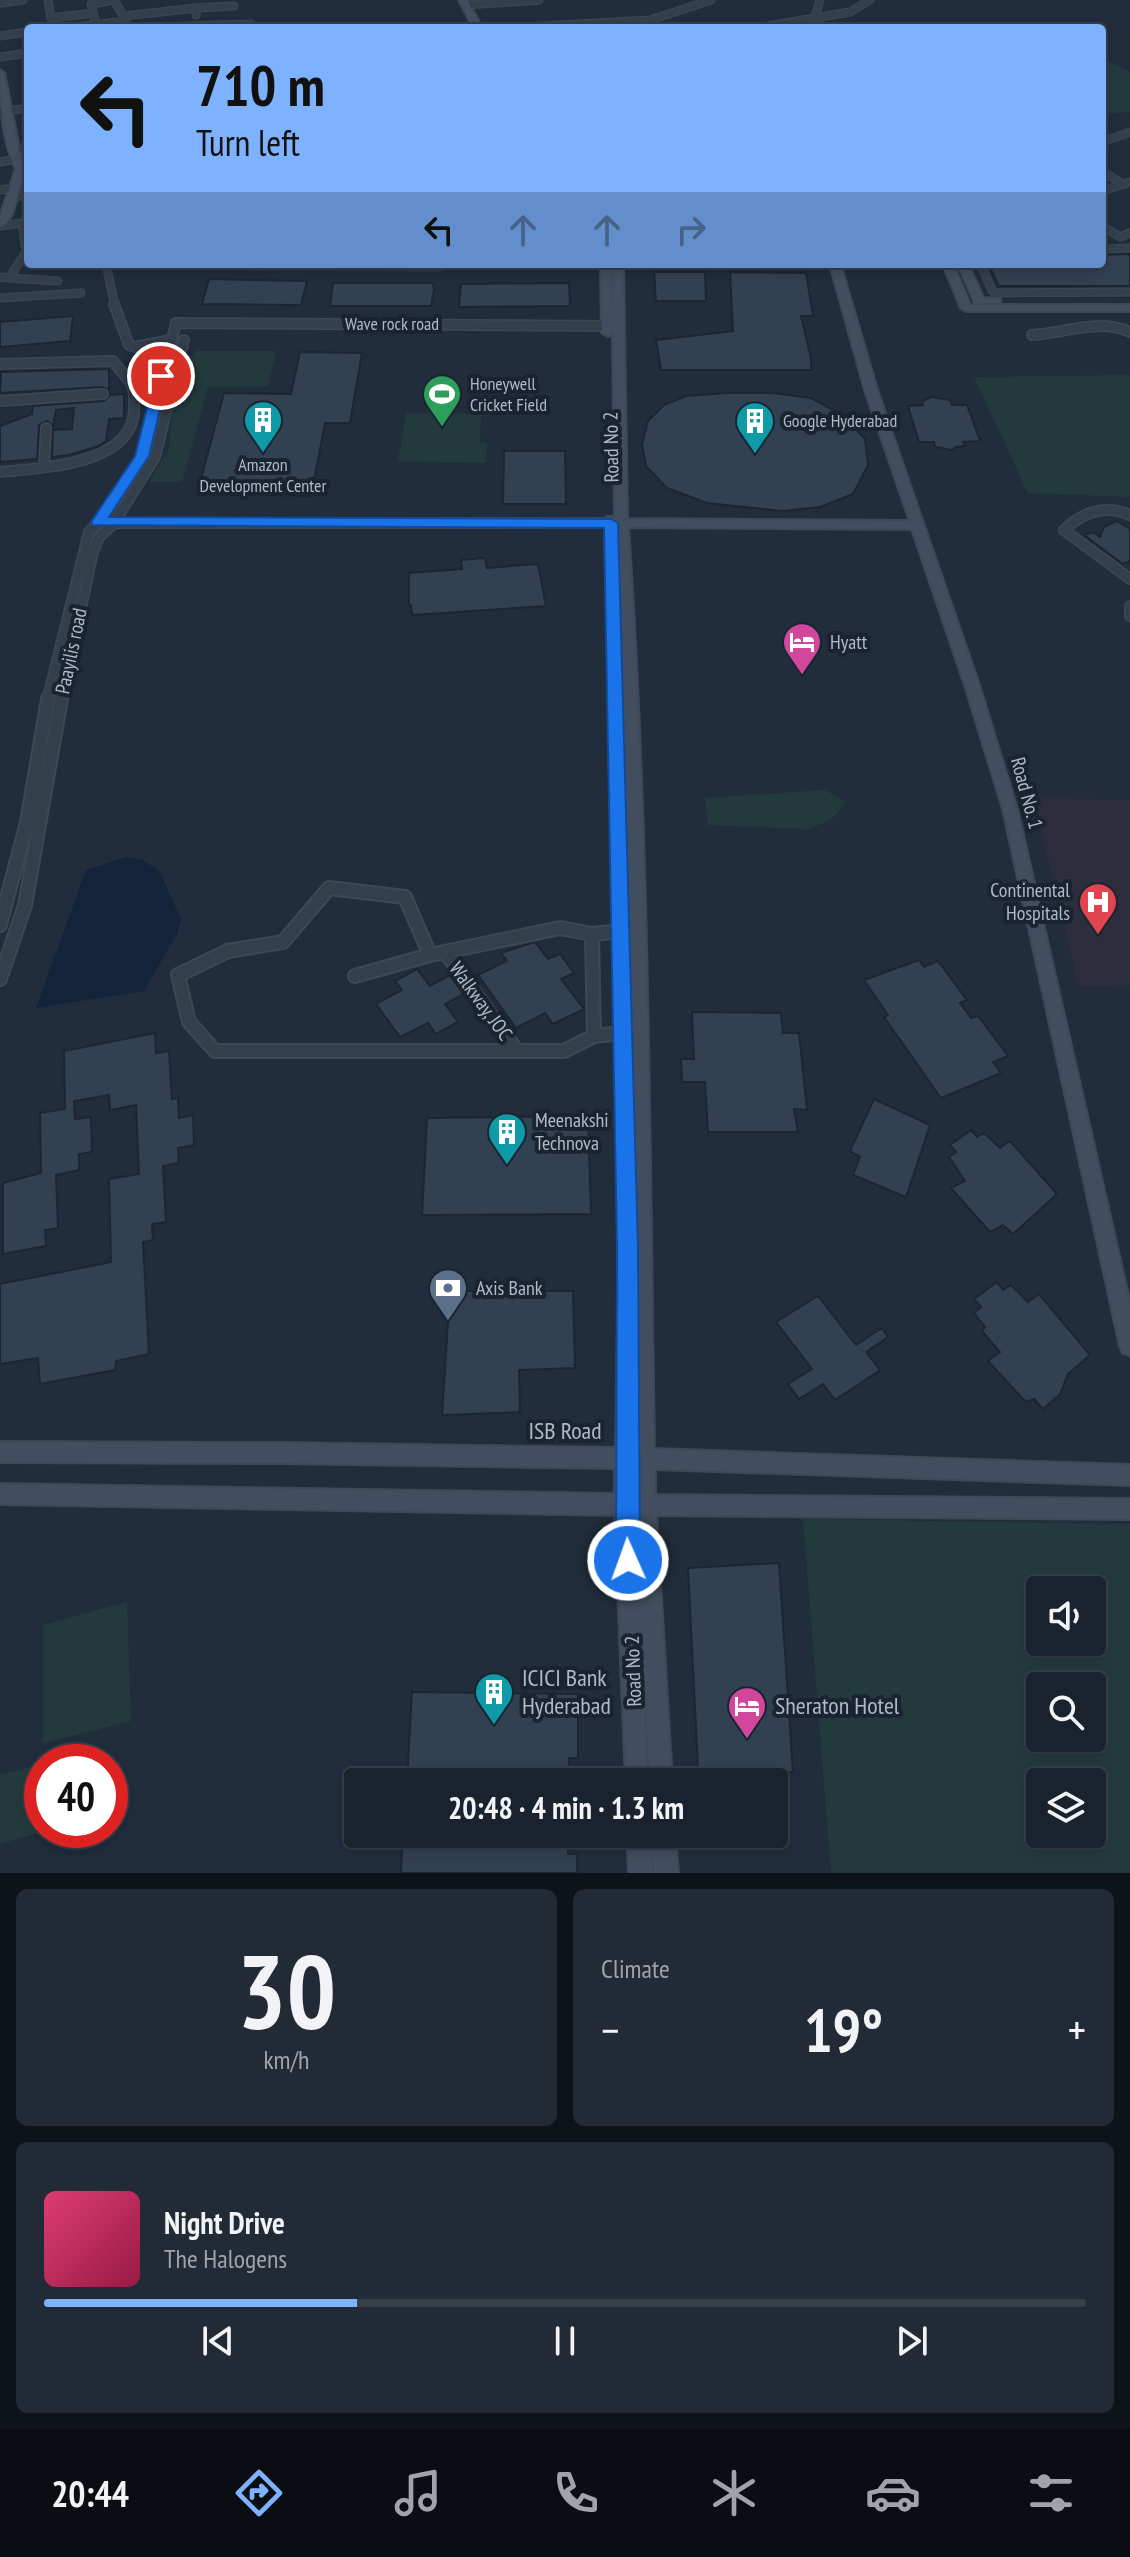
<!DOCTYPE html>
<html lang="en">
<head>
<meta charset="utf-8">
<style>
  :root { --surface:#19222d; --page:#222a35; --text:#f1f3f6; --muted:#9fa4aa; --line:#373f49; --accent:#7eb2fe }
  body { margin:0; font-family:"PT Sans Narrow",sans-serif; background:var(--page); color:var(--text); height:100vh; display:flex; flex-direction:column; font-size:30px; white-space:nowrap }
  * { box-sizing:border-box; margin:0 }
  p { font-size:26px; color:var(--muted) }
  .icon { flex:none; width:44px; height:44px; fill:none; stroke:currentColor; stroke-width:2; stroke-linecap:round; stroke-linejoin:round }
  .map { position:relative; height:1873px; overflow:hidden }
  .sheet { display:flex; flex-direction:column; gap:16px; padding:16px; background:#0e1319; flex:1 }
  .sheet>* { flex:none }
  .banner { position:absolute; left:24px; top:24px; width:1082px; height:244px; border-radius:8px; box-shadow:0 4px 12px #0003,0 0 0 2px var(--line); background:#7eb2fe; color:#111; overflow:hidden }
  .tools { position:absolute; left:1026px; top:1576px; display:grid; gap:16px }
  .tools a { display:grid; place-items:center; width:80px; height:80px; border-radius:8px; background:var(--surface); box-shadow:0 4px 12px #0003,0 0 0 2px var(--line); font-size:40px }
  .speed { position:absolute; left:24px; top:1744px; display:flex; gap:16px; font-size:40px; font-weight:700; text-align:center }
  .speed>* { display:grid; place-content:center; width:104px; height:104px; border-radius:50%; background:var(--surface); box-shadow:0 4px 12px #0003,0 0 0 2px var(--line); line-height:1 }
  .speed .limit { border:12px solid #d22; background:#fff; color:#111 }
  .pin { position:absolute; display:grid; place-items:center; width:68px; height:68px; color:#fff; margin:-34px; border:4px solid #fff; border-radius:50%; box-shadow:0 2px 8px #0007 }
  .me { position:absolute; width:88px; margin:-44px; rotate:358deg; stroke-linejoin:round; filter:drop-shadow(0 0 6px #0008) }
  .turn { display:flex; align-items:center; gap:28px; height:168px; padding:0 40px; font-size:36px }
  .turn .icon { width:104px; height:104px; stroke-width:2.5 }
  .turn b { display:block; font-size:56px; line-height:68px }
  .lanes { display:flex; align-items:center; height:76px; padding:0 40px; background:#0003; justify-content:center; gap:40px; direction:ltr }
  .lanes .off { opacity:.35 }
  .big { font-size:60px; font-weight:600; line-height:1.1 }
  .sheet .widget { flex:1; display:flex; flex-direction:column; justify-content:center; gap:12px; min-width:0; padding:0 28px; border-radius:12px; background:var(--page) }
  .sheet .dial { align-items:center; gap:0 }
  .dial b { font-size:104px; line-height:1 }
  .song { display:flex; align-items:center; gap:24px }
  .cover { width:96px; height:96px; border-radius:12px; background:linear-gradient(135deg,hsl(340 70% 55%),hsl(340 70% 35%)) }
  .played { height:8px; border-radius:4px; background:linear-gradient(90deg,var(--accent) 30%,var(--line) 30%) }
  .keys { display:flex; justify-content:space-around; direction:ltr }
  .heat { display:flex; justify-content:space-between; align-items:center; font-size:44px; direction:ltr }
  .sheet .tiles { flex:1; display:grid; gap:16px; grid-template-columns:1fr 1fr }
  .widget:last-child { grid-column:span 2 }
  .trip { position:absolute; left:344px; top:1768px; width:444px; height:80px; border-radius:8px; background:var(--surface); box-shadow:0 4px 12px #0003,0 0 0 2px var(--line); font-weight:600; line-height:80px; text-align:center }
  .menu { display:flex; height:128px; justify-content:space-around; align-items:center; background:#0a0e12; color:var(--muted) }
  .menu .icon { width:56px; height:56px }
  .menu .on { color:var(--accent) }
  .menu b { font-size:36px; color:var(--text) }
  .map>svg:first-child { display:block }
  .medical { fill:#2e2d3d }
  .green { fill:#233a3d; fill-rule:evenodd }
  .water { fill:#13243a }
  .building { fill:#324152; stroke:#1c2633; stroke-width:2 }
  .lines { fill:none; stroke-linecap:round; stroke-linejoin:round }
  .street-far2-casing { stroke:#3e4855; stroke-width:9 }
  .street-far1-casing { stroke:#3e4855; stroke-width:12 }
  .street-casing { stroke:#3e4855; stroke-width:16 }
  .secondary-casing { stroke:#3e4855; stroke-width:4 }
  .street-far2 { stroke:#343f4c; stroke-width:7 }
  .street-far1 { stroke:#343f4c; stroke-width:9 }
  .street { stroke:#343f4c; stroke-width:12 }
  .secondary { fill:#424e5f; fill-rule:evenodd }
  .route { fill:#1a73e8; stroke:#114b97; stroke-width:2 }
  .labels { text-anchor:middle; stroke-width:8; stroke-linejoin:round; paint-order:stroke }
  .far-street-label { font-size:18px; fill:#afb9c8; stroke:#1a2431 }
  .far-poi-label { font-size:18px; fill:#afb9c8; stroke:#1a2431; text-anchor:start }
  .street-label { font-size:20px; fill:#afb9c8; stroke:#1a2431 }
  .poi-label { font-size:20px; fill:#afb9c8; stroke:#1a2431; text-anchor:start }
  .near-street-label { font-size:24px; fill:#afb9c8; stroke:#1a2431 }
  .near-poi-label { font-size:24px; fill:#afb9c8; stroke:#1a2431; text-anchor:start }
</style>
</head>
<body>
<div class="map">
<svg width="1130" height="1873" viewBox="0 0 1130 1873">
  <rect width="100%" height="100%" fill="#212d3c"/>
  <path class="medical" d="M1034,798l96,2v187l-52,-1z"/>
  <path class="green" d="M1102,58l28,14v40l-28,2z
    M410,264l35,5 -1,3 -195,-1v-6h-36z
    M195,351h81l-8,35 -60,1 -26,95h-33l20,-33 4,-42 15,-52h6z
    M1130,375v122l-102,-4 -54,-116z
    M406,413l76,1 -3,28 8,1 -1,20 -88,-2z
    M825,790l21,12 -14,17 -23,10 -101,-4 -3,-27z
    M803,1519l327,5v349h-299zM1040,1590h52v52h-52zM1040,1686h52v52h-52zM1040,1782h52v52h-52z
    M127,1602l4,119 -88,22v-118z
    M42,1764v66h6l-48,14v-69z"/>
  <path class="water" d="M126,857l17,3 17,12 21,47 -4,15 -33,57 -108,17 50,-138z"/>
  <path class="building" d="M1130,254v32h-131l-11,-22h114v-9z
    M654,272h51l1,29h-50z
    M730,272l76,1 7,43h-12l10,42v12h-150l-5,-30 77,-9z
    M209,279l98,2 -6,24 -99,-1z
    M333,283h100l1,8 -3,15h-101z
    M569,283l1,23 -111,1 2,-23z
    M73,316l-3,25 -70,6v-25z
    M300,352l62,1 -12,70h-25l-14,73 -49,-1 2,-9h-65l25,-93 67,1z
    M109,369v21l-7,-3 -102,6 1,-21z
    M726,393h46l39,5 33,18 21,23 3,26 -15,29 -33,13 -38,4 -75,-8 -40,-15 -21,-22 -4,-21 6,-24 16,-16 22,-9z
    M124,394v24l-15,1 -3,22 -7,5 -30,9 -17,2 1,-27 19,-1 2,-21 -18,2 -3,16 -6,-5 -8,4 -2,34 -37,3v-36l32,-12 1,-8 71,-5 6,-6z
    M932,397l18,3 2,5h15l13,36 -17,1 2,4 -10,1 -3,3 -17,-3 -1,-5h-15l-11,-36 15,-1 -1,-4z
    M504,451h61l1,53h-63z
    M1117,521l13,8v32l-7,3 -39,-29 9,-3 7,5 4,-10z
    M485,558l2,10 51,-4 8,42 -134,9 -1,-10h-2v-32l53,-4 -1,-9z
    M535,942l13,17 12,-5 14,19 -13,6 23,30 -31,15 -8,-11 -29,15 -38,-53 29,-14 -6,-8z
    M919,960l5,7 14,-6 29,39 -7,3 11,15 7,-2 30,40 -15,6 8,11 -60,25 -57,-81 4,-2 -24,-35z
    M417,969l13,17 20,-11 14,19 -19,10 13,18 -22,12 -8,-11 -28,14 -24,-33 26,-14 -7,-9z
    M692,1012l89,1 2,20h16l8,77 -13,-1 4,23h-90l-3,-50h-23l-1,-23h13z
    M155,1033l1,20 13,-2 3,48 6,-1 1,20 14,-3 1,30 -16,3 1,15 -16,3 3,56 -14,2 1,16 -10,2 6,112 -33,7 -1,9 -75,14 -2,-26 -38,6v-80l111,-22 -2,-83 30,-5 -3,-69 -26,5 -1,-15 -35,6 1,18 16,-2 1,35 -13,2v16l-23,5 2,53 -13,2 1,16 -43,8v-71l38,-10 -1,-60 25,-4 -1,-58z
    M874,1099l56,26 -24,72 -53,-22 7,-18 -10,-6z
    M588,1116l3,98 -169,1 5,-97z
    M971,1130l6,7 7,-4 16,15 10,-7 47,53 -44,40 -10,-9 -13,7 -39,-44 14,-7 -16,-24 7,-5 -6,-7z
    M997,1282l6,8 8,-5 17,17 11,-8 51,61 -22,19 -8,20 -17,15 -9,-10 -8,3 -38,-41 12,-9 -18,-21 3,-4 -11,-14 7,-6 -7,-8z
    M450,1291h123l2,77 -56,2 1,42 -78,3z
    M818,1296l38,49 26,-17 6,9 -22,15 14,18 -45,30 -12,-16 -24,15 -11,-15 24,-15 -36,-47z
    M779,1563l14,209 -95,-4 -10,-200z
    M412,1692l166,2v64h-9v24h-162z
    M403,1834h165v20h9v19h-176z"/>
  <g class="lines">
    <defs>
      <path id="street-far2" d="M48,0l3,18 36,-4
        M0,3l23,-3
        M466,5l73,-5
        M196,15l1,-7 37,-2
        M124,16l73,-8
        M814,20l6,-20
        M95,21l-4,-17 23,-4
        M67,28l59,-7 -12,-21
        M126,28l125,-4
        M506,28l144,-8 61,-20
        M756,28l94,-16 20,-12
        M0,36l28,-4
        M0,57l28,-4
        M0,112l28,-4
        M1102,142l28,-10
        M14,149l14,-2
        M0,162l16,-3
        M1102,171l21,13
        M18,182l10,-1
        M0,190l16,-2
        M1102,191l28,-9
        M12,197l16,-2
        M0,226l28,-4
        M1102,226l18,11 10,-4
        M1102,249l28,-1
        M106,264l9,42
        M981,264l11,27 6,2 132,-1
        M0,277l9,1 17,-26 -4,-29
        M9,278l49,3
        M0,298l81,-5"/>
      <path id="street-far1" d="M114,304l15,41 6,2 36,-7
        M1032,335c33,-2 66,-17 98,-3
        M0,364l113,-3c6,8 14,16 19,25 3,6 2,16 2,24 -1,55 -93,58 -134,62
        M0,401l103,-7
        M44,466l2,-38
        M1130,515c-25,-11 -47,-3 -66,15l66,49
        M110,523h501
        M1130,606v10
        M47,701l42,-169 14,-15 39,-61 34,-133 439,3
        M61,701l32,-149 6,-15 15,-14 41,-66 29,-117"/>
      <path id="street" d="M0,925l27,-103 21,-123
        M621,931l-29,3 -32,-6 -130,27 -25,-58 -76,-9 -46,54 -55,9 -50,24 11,47 26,29h349l30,-15 28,-3
        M592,934l2,102
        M445,952l72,99
        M355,976l75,-21
        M0,979l25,-74 36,-206"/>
      <path id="secondary" d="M459,0h8l15,28h-8z
        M0,70l4,3 17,86 5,10 -14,45 -8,12 -4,1v-10l16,-48c-14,-28 -16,-67 -16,-99z
        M601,264h10l2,57v-57h10l4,255 283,2 -45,-131 -35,-126h39l-5,3h-23l36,123 102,295 38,124 113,495v51l-7,-2 -3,-7 -117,-537 -38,-124 -53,-156 -284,-2c21,307 21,615 26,922l476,16v20l-475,-16v26l475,4v20l-474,-4 16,267h-22l-10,-176 8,176h-22l-11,-267 -615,-11v-20l615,10v-26l-332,-5 -283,-1v-20l283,1 333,5 3,-200 -14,-725 2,-6h8l-2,-184 -5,3 -6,-3zM620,604l1,27 4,188z
        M923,264h30l17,41h160v6h-164l-5,-3 -17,-41h-16z
        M958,264h10l15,34 17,1v4h-25z
        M627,1834h24l2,39h-24z
        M651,1834h24l3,39h-24z"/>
    </defs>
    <use href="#street-far2" class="street-far2-casing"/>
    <use href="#street-far1" class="street-far1-casing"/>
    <use href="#street" class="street-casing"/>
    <use href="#secondary" class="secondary-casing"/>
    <use href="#street-far2" class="street-far2"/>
    <use href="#street-far1" class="street-far1"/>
    <use href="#street" class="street"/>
    <use href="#secondary" class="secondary"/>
  </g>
  <path class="route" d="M161,372l7,4 -19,80 -40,61 502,2 7,4 20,725 2,312 -4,9 -8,3 -9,-3 -3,-9 1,-312 -13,-720 -511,-3 -2,-3 44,-66 20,-80z"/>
  <defs>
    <symbol id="stadium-pin" viewBox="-11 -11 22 30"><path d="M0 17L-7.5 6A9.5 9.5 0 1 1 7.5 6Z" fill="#2e9e5b" stroke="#1a2431"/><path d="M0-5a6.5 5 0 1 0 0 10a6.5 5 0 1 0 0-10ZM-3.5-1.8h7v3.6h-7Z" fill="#fff"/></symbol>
    <symbol id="building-pin" viewBox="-11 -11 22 30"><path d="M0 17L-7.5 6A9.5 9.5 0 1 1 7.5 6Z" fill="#0f9aa8" stroke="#1a2431"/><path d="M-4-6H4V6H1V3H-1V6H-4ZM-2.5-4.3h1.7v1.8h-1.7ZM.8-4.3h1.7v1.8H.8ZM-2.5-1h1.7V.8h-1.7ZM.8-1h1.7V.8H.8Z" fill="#fff"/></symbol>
    <symbol id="hotel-pin" viewBox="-11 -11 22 30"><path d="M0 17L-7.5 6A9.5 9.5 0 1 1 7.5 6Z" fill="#d1479c" stroke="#1a2431"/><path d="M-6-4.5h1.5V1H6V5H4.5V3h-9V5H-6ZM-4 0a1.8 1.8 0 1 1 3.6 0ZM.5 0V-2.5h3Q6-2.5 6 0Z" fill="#fff"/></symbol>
    <symbol id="hospital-pin" viewBox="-11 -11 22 30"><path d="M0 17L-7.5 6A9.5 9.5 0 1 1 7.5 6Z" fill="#e0444e" stroke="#1a2431"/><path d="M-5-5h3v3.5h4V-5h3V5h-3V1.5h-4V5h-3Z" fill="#fff"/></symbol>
    <symbol id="bank-pin" viewBox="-11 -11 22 30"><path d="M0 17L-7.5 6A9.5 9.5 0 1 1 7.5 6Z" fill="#5c6f8a" stroke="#1a2431"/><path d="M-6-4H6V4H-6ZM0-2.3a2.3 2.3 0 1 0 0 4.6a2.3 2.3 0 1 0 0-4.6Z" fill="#fff"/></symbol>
  </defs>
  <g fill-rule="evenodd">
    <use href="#stadium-pin" x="420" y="372" width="44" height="60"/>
    <use href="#building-pin" x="241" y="398" width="44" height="60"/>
    <use href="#building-pin" x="733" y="399" width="44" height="60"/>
    <use href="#hotel-pin" x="780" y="620" width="44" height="60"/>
    <use href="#hospital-pin" x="1076" y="880" width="44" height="60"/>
    <use href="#building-pin" x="485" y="1110" width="44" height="60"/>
    <use href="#bank-pin" x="426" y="1266" width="44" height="60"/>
    <use href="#building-pin" x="472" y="1670" width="44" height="60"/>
    <use href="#hotel-pin" x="725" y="1684" width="44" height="60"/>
  </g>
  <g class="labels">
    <g class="far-street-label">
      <text x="392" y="330">Wave rock road</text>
    </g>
    <g class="far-poi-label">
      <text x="470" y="390">Honeywell<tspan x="470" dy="21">Cricket Field</tspan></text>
      <text x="783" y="427">Google Hyderabad</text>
      <text x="263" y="471" text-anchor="middle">Amazon<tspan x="263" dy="21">Development Center</tspan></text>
    </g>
    <g class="street-label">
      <text transform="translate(611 447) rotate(-91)" y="7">Road No 2</text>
      <text transform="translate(71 651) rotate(-78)" y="7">Paayilis road</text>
      <text transform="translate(1027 793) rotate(75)" y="7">Road No. 1</text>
      <text transform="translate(481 1001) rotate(54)" y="7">Walkway, JOC</text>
      <text transform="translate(633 1671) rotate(-92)" y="7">Road No 2</text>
    </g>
    <g class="poi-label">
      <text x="830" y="649">Hyatt</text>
      <text x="1070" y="897" text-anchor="end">Continental<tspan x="1070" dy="23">Hospitals</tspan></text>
      <text x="535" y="1127">Meenakshi<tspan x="535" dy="23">Technova</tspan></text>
      <text x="476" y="1295">Axis Bank</text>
    </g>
    <g class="near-street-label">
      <text x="565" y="1439">ISB Road</text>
    </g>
    <g class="near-poi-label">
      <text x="522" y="1686">ICICI Bank<tspan x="522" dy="28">Hyderabad</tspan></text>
      <text x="775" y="1714">Sheraton Hotel</text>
    </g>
  </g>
</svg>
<div class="tools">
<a><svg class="icon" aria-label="sound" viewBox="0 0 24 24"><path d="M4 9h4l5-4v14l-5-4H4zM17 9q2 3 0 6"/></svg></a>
<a><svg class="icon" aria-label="search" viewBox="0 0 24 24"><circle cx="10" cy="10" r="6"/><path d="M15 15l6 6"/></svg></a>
<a><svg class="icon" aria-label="layers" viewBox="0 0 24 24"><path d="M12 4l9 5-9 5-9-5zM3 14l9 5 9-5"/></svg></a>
</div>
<div class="speed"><div class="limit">40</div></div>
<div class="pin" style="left:161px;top:376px;background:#d93025"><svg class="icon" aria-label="arrive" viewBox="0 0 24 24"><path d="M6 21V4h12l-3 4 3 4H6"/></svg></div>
<svg class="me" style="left:628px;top:1560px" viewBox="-20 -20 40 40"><circle r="17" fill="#1a73e8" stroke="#fff" stroke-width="3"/><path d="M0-11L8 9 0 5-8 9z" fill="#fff"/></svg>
<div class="trip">20:48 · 4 min · 1.3 km</div>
<div class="banner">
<div class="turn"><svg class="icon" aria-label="left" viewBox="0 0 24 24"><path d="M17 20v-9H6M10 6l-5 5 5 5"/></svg><div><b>710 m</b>Turn left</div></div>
<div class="lanes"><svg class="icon" aria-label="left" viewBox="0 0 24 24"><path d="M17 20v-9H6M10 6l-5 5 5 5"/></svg><svg class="icon off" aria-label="ahead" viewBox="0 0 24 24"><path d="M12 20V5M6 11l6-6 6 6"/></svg><svg class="icon off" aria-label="ahead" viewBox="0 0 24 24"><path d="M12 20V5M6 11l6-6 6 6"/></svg><svg class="icon off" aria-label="right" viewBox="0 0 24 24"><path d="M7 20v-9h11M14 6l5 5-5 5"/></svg></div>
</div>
</div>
<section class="sheet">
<div class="tiles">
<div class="widget dial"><b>30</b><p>km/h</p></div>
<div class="widget"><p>Climate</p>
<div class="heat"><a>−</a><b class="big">19°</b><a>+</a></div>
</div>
<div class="widget">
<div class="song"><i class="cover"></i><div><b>Night Drive</b><p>The Halogens</p></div></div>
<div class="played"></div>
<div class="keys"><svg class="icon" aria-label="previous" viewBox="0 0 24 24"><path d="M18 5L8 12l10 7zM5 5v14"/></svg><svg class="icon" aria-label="pause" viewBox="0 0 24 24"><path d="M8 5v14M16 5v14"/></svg><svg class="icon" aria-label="next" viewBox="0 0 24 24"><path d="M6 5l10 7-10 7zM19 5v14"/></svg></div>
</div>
</div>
</section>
<nav class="menu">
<b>20:44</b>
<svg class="icon on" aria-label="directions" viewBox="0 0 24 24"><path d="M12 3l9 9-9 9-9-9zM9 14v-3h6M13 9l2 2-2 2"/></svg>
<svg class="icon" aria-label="music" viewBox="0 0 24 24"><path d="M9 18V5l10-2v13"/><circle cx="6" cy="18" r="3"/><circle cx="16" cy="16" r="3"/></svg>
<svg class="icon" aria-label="phone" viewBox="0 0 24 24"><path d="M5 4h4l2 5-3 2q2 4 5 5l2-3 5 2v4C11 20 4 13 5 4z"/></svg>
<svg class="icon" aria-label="climate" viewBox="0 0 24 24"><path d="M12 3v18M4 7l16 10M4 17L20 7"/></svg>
<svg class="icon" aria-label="car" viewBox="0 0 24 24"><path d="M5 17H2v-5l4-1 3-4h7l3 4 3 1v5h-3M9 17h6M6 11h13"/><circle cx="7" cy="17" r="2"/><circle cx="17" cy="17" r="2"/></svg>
<svg class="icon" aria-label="filters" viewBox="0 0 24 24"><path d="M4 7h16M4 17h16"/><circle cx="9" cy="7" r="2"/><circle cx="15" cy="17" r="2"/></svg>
</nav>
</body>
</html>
